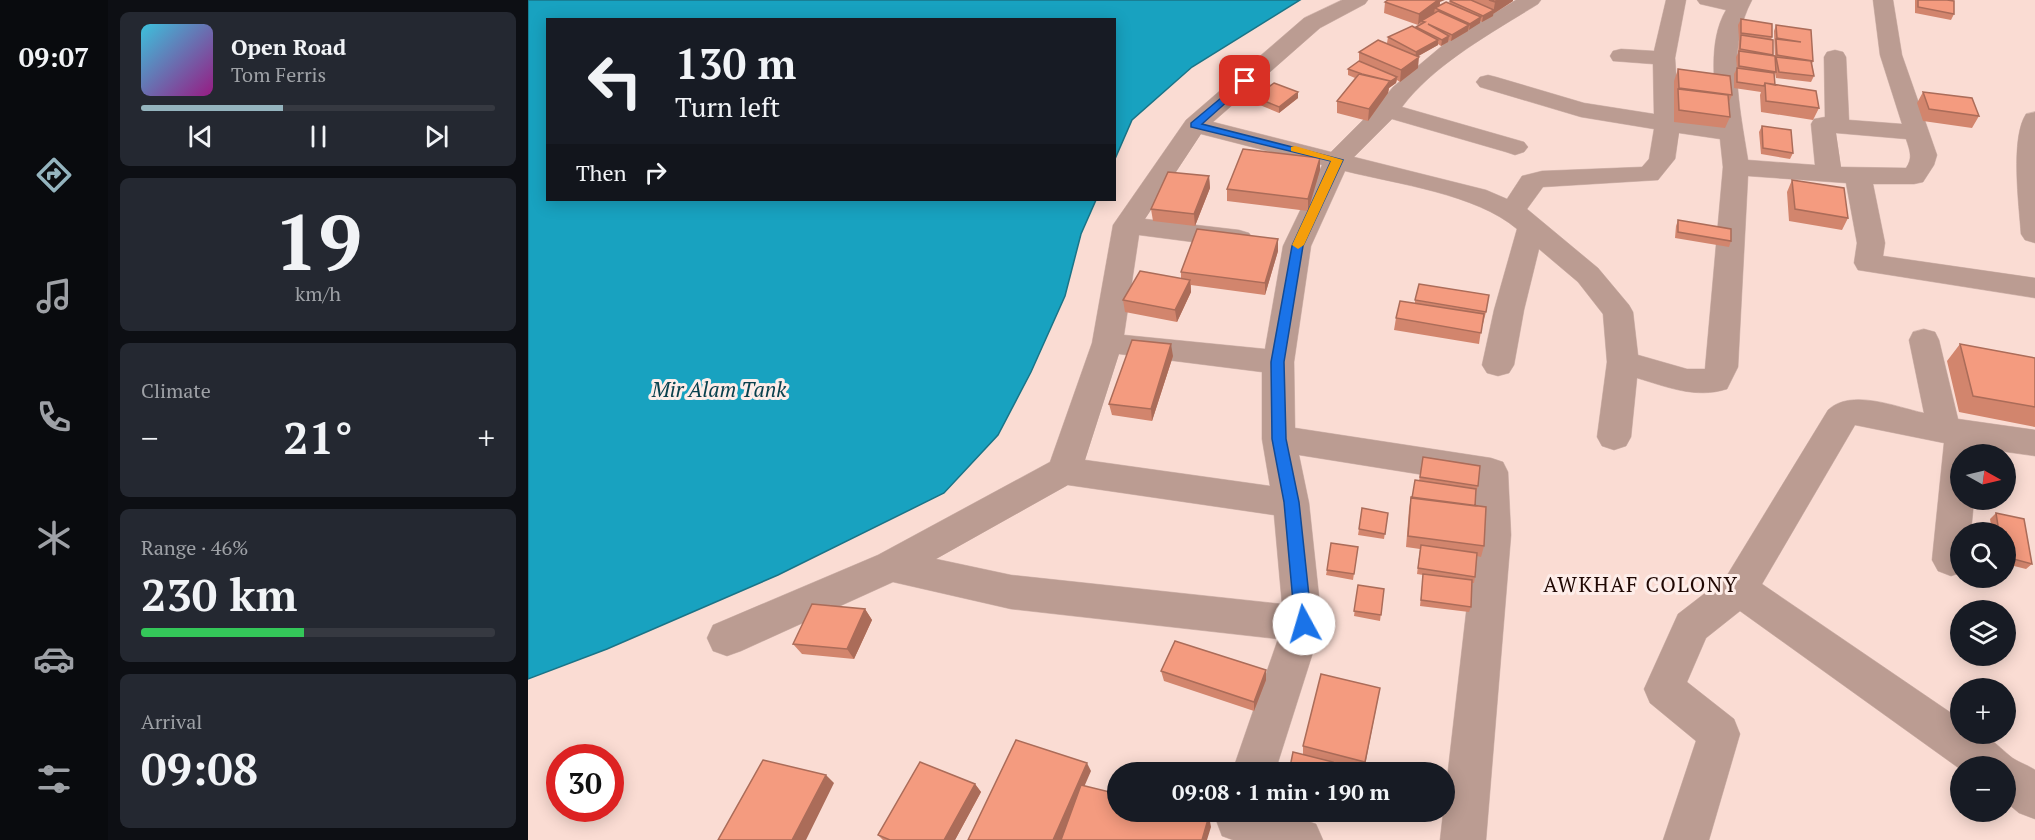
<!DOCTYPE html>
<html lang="en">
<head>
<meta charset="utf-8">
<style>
  :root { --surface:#171b24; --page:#242831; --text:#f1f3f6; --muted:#9ea1a6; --line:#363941; --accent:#94b4be }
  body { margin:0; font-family:"PT Serif",serif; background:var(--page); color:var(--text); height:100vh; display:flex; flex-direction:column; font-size:22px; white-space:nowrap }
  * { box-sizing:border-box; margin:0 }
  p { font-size:20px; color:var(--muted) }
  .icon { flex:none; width:33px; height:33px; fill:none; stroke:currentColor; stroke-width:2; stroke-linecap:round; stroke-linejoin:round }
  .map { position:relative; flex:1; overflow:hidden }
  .panel { display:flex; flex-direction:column; gap:12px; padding:12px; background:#0d0f14; width:420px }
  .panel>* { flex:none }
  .top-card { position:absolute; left:18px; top:18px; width:570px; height:183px; border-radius:0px; box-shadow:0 3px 15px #0003; background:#171b24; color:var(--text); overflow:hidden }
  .needle { width:39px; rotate:98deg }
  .controls { position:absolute; left:1422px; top:444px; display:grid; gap:12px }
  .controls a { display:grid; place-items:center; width:66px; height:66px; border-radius:50%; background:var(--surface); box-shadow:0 3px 15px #0003; font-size:30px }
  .speed { position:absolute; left:18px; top:744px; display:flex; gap:12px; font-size:30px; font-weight:700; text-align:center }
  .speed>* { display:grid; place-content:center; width:78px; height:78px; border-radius:50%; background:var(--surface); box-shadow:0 3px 15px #0003; line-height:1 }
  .speed .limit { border:9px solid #d22; background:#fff; color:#111 }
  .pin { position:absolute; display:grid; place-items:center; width:51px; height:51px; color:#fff; margin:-26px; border-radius:12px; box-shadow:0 3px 9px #0006 }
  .me { position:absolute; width:66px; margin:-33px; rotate:354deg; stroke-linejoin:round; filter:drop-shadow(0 0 4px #0008) }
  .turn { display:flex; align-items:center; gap:21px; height:126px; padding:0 30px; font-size:27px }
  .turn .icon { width:78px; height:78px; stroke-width:2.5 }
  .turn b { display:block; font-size:42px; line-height:51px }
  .then { display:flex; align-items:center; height:57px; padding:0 30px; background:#0003; gap:12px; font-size:22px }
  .big { font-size:45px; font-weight:700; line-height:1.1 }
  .panel .tile { flex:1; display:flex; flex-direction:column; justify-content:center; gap:9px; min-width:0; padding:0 21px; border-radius:9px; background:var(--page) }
  .panel .dial { align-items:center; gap:0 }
  .dial b { font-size:78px; line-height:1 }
  .song { display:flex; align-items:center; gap:18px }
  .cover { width:72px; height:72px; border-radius:9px; background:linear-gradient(135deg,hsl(190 70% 55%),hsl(310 70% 35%)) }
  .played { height:6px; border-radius:3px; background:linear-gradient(90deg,var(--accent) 40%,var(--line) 40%) }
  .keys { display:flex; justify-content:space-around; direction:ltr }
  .heat { display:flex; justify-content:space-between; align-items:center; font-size:33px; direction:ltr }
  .charge { height:9px; border-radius:4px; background:linear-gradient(90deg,#34c759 46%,var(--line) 0) }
  .trip { position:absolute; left:579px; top:762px; width:348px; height:60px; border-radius:30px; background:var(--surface); box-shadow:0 3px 15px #0003; font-weight:700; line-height:60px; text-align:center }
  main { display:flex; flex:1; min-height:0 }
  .tab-bar { display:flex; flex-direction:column; width:108px; justify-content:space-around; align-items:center; background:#090b0e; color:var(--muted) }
  .tab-bar .icon { width:42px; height:42px }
  .tab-bar .selected { color:var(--accent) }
  .tab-bar b { font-size:27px; color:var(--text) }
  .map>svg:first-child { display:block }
  .water { fill:#18a2c0; stroke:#1a7487; stroke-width:1.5 }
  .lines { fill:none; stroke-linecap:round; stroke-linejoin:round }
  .minor-casing { stroke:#d7bab2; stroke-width:1 }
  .minor { fill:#bb9c92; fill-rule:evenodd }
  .wall { fill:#d2856d }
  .shaded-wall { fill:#ab6c59 }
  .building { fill:#f49b7f; stroke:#ab6c59; stroke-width:1.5 }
  .route { fill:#1a73e8; stroke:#114b97; stroke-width:1.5 }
  .slow { fill:#f59e0b }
  .labels { text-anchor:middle; stroke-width:6; stroke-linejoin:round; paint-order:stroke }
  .water-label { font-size:21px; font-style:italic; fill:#08404d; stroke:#fdede9 }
  .neighbourhood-label { font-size:21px; letter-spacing:1.5px; fill:#1f0702; stroke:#fdede9 }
</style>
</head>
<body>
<main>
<nav class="tab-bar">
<b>09:07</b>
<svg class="icon selected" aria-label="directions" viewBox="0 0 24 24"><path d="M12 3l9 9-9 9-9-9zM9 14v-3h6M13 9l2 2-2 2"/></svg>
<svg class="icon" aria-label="music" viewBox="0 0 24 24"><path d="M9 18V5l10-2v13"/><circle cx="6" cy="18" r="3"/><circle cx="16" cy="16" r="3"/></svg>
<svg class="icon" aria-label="phone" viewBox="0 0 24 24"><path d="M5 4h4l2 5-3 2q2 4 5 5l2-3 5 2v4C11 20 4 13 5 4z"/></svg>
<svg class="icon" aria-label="climate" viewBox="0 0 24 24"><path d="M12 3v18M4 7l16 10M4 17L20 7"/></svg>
<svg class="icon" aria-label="car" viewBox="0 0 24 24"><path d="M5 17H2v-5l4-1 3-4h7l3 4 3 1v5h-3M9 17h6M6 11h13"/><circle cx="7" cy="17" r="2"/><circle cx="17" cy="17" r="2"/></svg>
<svg class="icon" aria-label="filters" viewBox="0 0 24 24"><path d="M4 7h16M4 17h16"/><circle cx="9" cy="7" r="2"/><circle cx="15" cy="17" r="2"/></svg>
</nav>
<section class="panel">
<div class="tile">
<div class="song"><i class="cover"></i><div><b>Open Road</b><p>Tom Ferris</p></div></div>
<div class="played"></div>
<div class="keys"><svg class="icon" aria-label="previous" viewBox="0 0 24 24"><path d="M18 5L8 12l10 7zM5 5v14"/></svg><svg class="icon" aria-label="pause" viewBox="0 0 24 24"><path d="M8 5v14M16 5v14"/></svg><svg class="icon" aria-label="next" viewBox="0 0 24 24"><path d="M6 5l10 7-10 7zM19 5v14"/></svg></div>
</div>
<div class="tile dial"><b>19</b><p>km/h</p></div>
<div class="tile"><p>Climate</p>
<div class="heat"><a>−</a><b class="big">21°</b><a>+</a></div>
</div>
<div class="tile"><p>Range · 46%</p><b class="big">230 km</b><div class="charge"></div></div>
<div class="tile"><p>Arrival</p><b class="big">09:08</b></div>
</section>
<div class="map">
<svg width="1507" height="840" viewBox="0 0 1507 840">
  <rect width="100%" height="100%" fill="#fadcd3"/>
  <path class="water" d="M0,0h772l-108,67 -60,53 -17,39 -1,-139h-566v180h548l-15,34 -16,62 -34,76 -33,63 -54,58 -166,82 -171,74 -79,30z"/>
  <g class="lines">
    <defs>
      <path id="minor" d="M814,0h26l-3,4 -45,24 -107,94 118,30 47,-47 15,-18 56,-47 67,-40h25l-3,4c-45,28 -104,60 -136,103l122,35 4,5 -4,5 -9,3 -9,-3 -114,-33 -38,38 132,33 21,9 15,-23 20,-5 100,-4 7,-8 5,-30 -73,-12 -101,-30 -4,-5 4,-5 8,-2 8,2 88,26 70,11 -1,-50 -40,-3 -3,-5 3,-5 8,-2 33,2 12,-51h20l-11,58 4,60 39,6c-3,-35 -11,-82 8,-114l-26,-6 -3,-4h55c-26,48 -12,109 -4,160l67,5 -4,-41 3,-5 11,-2 -1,-60 3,-5 8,-2 8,2 3,5 3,63 53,4 -22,-69 -7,-55h20l9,55 35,100 -3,10 -11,17 -9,2h-41l12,59 -2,13 152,22v20l-177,-28 -4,-7 3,-20 -11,-60 -98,-7 -10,191 -11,22c-31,10 -60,-2 -90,-11l-6,59 -5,9 -12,4 -12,-4 -5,-9 10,-75 -4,-48 -25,-32 -39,-33 -15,61 -10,55 -5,8 -11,3 -11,-3 -5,-8 12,-55 23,-81c-41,-35 -120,-45 -172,-58l-34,75 -17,116 1,66 196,30 12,4 5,10 3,63 -25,305h-46l35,-305 -1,-52 -175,-28 10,48 13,121 -47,148h-43l46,-133 -267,-30 -118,-27 -152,69 -14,5 -14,-5 -6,-13 6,-13 165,-70 172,-93 42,-119 21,-118 73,-105 118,-102zM1151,133l41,6 3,28 -18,202h-18l-49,-14 -5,-43 -4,-7 -31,-37 -71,-59 16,-22 115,-7 17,-21zM1308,133l70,6c4,12 7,19 0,29l-65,-1zM673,134l121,31 -39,81 -18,103 -141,-14 15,-100 100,13 10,-3 4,-6 -4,-6 -10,-3 -94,-11zM591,354l143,18v67l8,47 -185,-26zM540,485l206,30 8,89 -271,-29 -75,-16z
        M1507,112v131l-10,-3 -4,-6c-2,-29 -11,-96 5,-120z
        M1396,329l11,3 4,8 19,79 77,11v26l-57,-8 -1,6h-17v46h14l-3,32h-11v41l-9,3 -13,-5 -6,-11 12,-117 -89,-18 -93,159 198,135v15c29,0 30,5 50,22 5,5 18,9 25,14v49l-16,-6 -13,-11v-36h-46v3l-220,-158 -34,27 -19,44 47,37 6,15 -31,106h-46l33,-99 -46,-38 -6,-14 34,-75 48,-37 102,-167c23,-22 68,-3 96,3l-15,-73 4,-8z
        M691,812h62l35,12 7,16h-90l-11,-4 -6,-16z"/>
    </defs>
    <use href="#minor" class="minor-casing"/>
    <use href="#minor" class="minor"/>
  </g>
  <path class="wall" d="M923,0h62v1l-20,13v2l-11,6 -2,-1v2l-11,6 -1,2 -17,10 -2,-1 -1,2 -7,4 -3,-2v1l-20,11v12l-18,14 -3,-2 -1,3 -7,5 -1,5 -20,28 -31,-8v-12l18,-23 -7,-3v-6l11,-8v-9l28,-9 1,-6 28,-8v-2l4,-2v-2l-2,2 -34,-12 1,-11h55v3l9,-1 1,-3z
    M1387,0h38l1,14 -3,6 -36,-7z
    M1213,19l31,18 -1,3 1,16 3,4 -1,-29 2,-6 37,36 -1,3 2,12 -3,6 -35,-4 -1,-5 -1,1 1,11 44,23 -6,12 -52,-8 -1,-17 1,-3 -27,-4v-14l3,-6 -1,-11 2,-4 1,-14 -1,-14z
    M1150,69l54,26 -3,7 1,15 -5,11 -51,-6v-41z
    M1395,92l56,24 -7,12 -49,-7 -6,-18z
    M727,97l43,1 -19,15 -24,-10z
    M1234,126l31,27 -3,6 -29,-5 -2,-22z
    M792,170l-12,41 -81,-10v-12z
    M681,176l1,12 -15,38 -42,-5 -2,-12z
    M1264,180l56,38 -6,12 -53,-9 -2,-29z
    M1150,220l53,21 -2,6 -54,-9 1,-12z
    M750,239v12l-13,44 -74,-10v7l-14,30 -52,-10 -2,-12 58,-21v-7z
    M887,300l71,12 -3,12h-1l-3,20 -85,-14 2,-12 19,-15z
    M1432,344l75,14v69l-76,-15 -12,-51z
    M645,356l-21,65 -40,-6 -3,-11z
    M895,457l55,29 -2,6 -1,14 9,40 -3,11 -4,-1 -2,21 -1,6h-2l-1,24 -2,5 -49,-6 3,-31 -6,-1 3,-25 -14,-2 3,-38 2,-12 1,1 7,-17z
    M860,513l-4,26 -26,-4 1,-6z
    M1468,513l36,51 -6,5 -20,-5v-32h-14l-2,-13z
    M830,547l-5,33 -27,-5 1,-5z
    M830,585l26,4 -4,32 -26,-5z
    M337,609l7,11 -18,39 -52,-5 -9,-10z
    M738,670v10l-12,31 -90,-30 -3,-10z
    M852,688l-16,83 -61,-16v-9z
    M447,784l6,8 -26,48h-72l-5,-5z"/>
  <path class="shaded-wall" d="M905,0h12l-5,2 -1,7 -4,-1 -1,5 -13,8 -1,2 -2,2 1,-11z
    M971,0h14v1l-20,13 2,-12z
    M966,10l-1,6 -11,6 1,-6z
    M953,17l-1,6 -11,7 1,-6z
    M941,25l-1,6 -17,10 1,-6z
    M921,36l-1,6 -7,4 1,-6z
    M910,40v5l-23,13 1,-6z
    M891,57l-1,11 -18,14 1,-12z
    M869,77l-1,6 -7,5 -1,5 -20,28 1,-12 17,-24z
    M770,92v6l-19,15v-6z
    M792,158v12l-12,41v-12z
    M681,176l1,12 -15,38 -1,-12z
    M750,239v12l-13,44v-12z
    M662,280l1,12 -14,30 -2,-12z
    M643,344l2,12 -21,65 -1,-12z
    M337,609l7,11 -18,39 -7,-10z
    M738,670v10l-12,31v-9z
    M559,763l4,8 -30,69h-8z
    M298,775l8,8 -28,57h-14z
    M447,784l6,8 -26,48h-11z
    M681,816l2,11 -4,13h-5z"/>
  <path class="building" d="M860,0h50l-19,14 -34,-12z
    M923,0h20l23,10 -11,6 -33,-15z
    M961,0h10l-4,2z
    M1390,0h29l7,1v13l-36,-7z
    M918,2l35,15 -11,7 -35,-16z
    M910,11l31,14 -17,10 -24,-11 21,12 -7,4 -26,-13 9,-5 -4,-1z
    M1213,19l31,5v13l-31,-4z
    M1248,25l35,5 2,31 -36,-6 -1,-16 25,3 -24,-4z
    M884,26l26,14 -22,12 -28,-15z
    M1213,35l32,5v15l-33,-6z
    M850,40l41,17 -18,13 -42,-18z
    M1211,51l36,5 1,16 -37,-6z
    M1248,57l35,4 3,15 -35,-4z
    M831,61l38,16 -9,6 2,-2 -28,-7 -14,-5z
    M1209,68l37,5 1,12 -10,-2 -1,3 -27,-4z
    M1150,69l52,7 2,19 -53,-7z
    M831,74l31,7 -21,28 -32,-8z
    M746,83l24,9 -19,15 -24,-10z
    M1237,83l51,8 3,17 -53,-7z
    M1150,89l50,6 2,22 -51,-7z
    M1395,92l49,6 7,18 -50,-7z
    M1234,126l29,4 2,23 -30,-5z
    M715,149l77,9 -12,41 -81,-10z
    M640,172l41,4 -15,38 -43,-5z
    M1264,180l52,8 4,30 -53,-9z
    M1150,220l53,9v12l-53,-9z
    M669,229l81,10 -13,44 -84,-11z
    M612,271l50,9 -15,30 -52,-10z
    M891,284l70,11 -3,17 -71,-12z
    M872,301l84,13 -3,19 -85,-15z
    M604,340l39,4 -20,65 -42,-5z
    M1432,344l75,14v49l-62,-11z
    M895,457l57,9 -2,20 -58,-9z
    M887,480l61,9 -1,17 -63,-8z
    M883,497l75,10 -2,39 -76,-10z
    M834,508l26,5 -3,21 -26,-5z
    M1468,513l28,6 8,45 -26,-7v-25h-7z
    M803,543l27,4 -4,27 -27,-4z
    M893,545l56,8 -2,24 -57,-9z
    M895,574l49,6 -1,27 -50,-7z
    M830,585l26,4 -3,26 -27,-4z
    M284,604l53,5 -18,40 -54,-5z
    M647,641l91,29 -12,32 -93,-31z
    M793,674l59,14 -15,74 -62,-16z
    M488,740l71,23 -34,77h-85z
    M765,752l40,10 -2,10h-42z
    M235,760l63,15 -34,65h-74z
    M392,762l55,22 -31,56h-54l-12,-5z
    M553,785l37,9v18h71l20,4 -7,24h-141z"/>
  <path class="route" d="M717,78l3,1v4l-46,41 141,36 -40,86 -19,116 2,77 13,63 13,122 -3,5 -5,2 -6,-2 -3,-5 -11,-122 -12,-63 -1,-77 21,-116 39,-85 -140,-34v-4z"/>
  <path class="slow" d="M767,146l48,14 -39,85 -6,4 -6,-4 39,-84 -40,-10v-4z"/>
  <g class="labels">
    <g class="water-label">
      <text x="191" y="397">Mir Alam Tank</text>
    </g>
    <g class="neighbourhood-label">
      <text x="1113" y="592">AWKHAF COLONY</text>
    </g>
  </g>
</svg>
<div class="controls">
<a><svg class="needle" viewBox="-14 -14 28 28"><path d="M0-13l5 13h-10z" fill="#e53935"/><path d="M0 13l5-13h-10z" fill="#9ea1a6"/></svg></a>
<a><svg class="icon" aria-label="search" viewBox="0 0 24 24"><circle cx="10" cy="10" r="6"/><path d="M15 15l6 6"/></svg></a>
<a><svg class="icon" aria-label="layers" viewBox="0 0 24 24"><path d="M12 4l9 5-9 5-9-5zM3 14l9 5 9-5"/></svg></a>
<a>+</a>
<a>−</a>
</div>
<div class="speed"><div class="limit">30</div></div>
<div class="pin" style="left:717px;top:81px;background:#d93025"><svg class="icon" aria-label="arrive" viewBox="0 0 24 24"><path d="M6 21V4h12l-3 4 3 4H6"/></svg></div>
<svg class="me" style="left:776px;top:624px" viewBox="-20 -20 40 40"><circle r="19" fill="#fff"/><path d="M0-13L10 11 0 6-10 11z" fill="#1a73e8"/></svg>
<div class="trip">09:08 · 1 min · 190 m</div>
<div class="top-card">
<div class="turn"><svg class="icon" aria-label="left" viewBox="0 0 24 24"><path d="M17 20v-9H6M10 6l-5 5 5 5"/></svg><div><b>130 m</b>Turn left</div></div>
<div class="then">Then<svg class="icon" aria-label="right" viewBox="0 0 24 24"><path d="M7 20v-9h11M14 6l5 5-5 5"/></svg></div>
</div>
</div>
</main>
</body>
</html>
